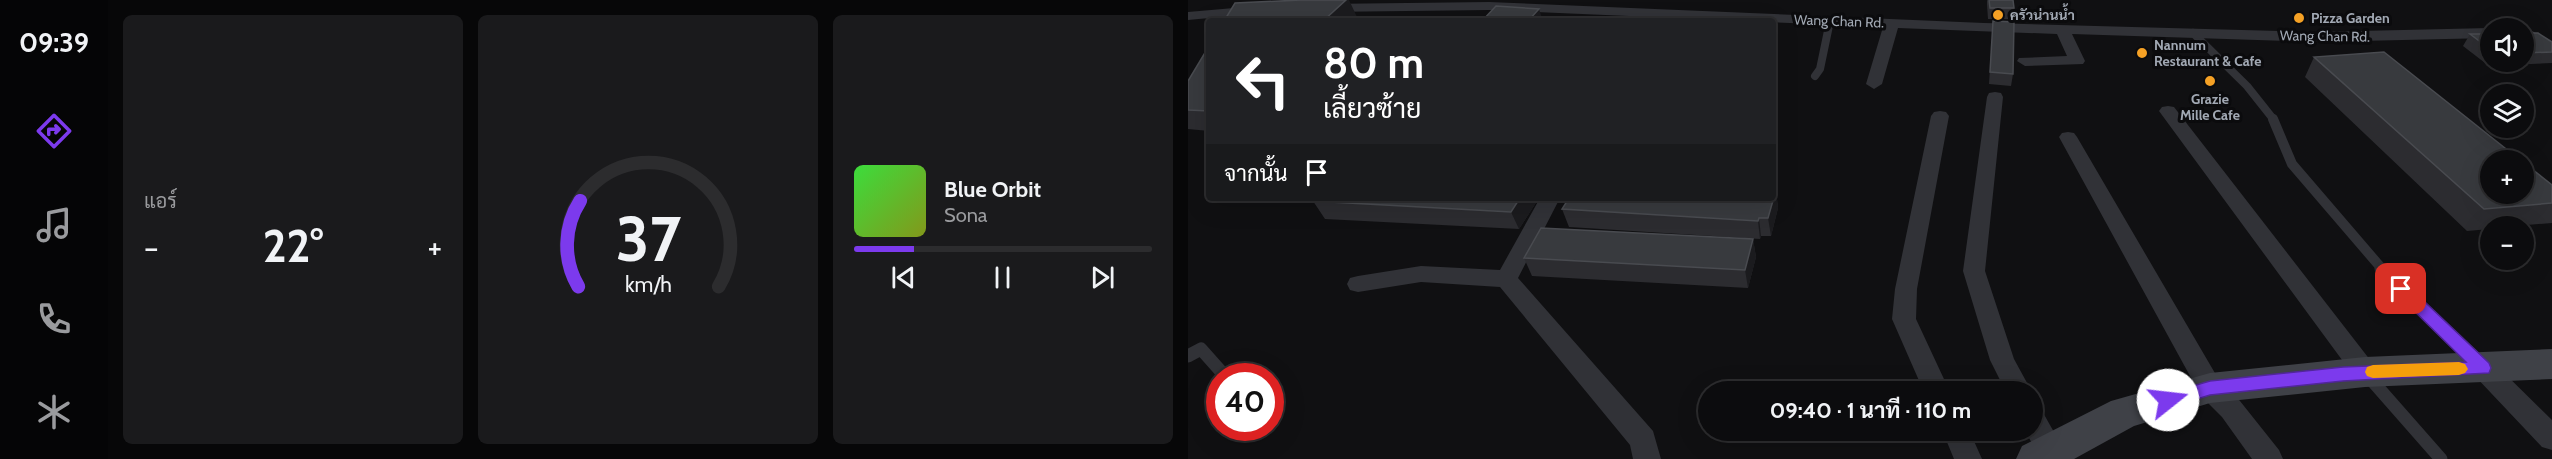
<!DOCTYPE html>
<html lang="th">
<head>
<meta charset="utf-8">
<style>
  :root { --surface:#0c0c0e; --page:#1a1a1c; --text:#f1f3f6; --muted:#9a9b9e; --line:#2c2c2e; --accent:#7c3aed }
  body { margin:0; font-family:Cabin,Sarabun,sans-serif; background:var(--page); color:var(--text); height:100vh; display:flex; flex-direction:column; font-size:22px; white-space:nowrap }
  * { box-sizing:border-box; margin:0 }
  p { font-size:20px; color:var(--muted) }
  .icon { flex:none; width:33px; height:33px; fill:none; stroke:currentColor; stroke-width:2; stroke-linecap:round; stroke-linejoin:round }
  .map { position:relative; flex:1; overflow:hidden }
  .panel { display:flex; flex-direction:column; gap:15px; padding:15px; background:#070708; width:1080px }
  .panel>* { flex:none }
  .banner { position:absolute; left:18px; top:18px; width:570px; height:183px; border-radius:6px; box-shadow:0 6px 24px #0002,0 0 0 2px var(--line); background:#202124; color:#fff; overflow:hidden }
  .controls { position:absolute; left:1292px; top:18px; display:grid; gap:12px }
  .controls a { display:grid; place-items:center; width:54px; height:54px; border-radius:50%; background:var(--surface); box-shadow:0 6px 24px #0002,0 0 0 2px var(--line); font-size:30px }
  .speed { position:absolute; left:18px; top:363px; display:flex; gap:12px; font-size:30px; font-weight:700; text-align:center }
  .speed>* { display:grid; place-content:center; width:78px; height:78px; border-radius:50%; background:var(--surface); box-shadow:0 6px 24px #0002,0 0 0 2px var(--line); line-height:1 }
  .speed .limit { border:9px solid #d22; background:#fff; color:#111 }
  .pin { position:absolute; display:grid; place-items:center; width:51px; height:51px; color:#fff; margin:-26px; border-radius:12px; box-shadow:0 3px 9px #0006 }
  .me { position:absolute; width:66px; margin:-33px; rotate:74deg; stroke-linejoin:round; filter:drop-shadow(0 0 4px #0008) }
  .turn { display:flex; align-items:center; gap:21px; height:126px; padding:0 18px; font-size:27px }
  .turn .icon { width:78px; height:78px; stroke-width:2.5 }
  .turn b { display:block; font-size:42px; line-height:51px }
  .then { display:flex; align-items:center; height:57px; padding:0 18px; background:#0003; gap:12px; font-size:22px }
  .big { font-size:45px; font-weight:700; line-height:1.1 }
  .panel .tile { flex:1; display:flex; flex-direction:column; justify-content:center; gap:9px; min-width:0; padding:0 21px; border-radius:9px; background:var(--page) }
  .panel .dial { align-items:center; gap:0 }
  .dial svg { height:156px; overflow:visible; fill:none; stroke:var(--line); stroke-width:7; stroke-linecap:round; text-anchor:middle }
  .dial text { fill:var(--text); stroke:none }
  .song { display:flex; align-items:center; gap:18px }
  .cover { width:72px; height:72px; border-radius:9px; background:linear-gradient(135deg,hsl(120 70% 55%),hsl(70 70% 35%)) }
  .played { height:6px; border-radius:3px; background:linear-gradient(90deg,var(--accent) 20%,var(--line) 20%) }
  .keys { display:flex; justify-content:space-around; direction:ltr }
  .heat { display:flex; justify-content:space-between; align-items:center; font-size:33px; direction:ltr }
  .panel .tiles { flex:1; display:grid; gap:15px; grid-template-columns:repeat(3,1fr) }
  .trip { position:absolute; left:510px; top:381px; width:345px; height:60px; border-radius:30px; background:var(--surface); box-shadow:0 6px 24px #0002,0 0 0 2px var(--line); font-weight:700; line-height:60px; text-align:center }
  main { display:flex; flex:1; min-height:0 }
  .tabs { display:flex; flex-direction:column; width:108px; justify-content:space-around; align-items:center; background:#050506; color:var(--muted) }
  .tabs .icon { width:42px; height:42px }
  .tabs .active { color:var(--accent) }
  .tabs b { font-size:27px; color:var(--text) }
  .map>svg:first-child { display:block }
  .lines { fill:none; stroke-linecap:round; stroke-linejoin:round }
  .lane-far2 { stroke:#313237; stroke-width:8 }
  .lane-far1 { stroke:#313237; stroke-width:10 }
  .lane { stroke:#313237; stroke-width:13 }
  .street { fill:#313237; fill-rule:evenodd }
  .secondary { fill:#3f4147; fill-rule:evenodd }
  .wall { fill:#2c2c30 }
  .shaded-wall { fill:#1b1b1e }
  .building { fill:#383a3e; stroke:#494b50; stroke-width:1.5 }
  .route { fill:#7c3aed; stroke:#51269a; stroke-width:1.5 }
  .slow { fill:#f59e0b }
  .poi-dot { fill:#f5a125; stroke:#0b0b0d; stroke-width:2 }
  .labels { text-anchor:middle; stroke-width:6; stroke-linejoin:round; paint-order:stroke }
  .far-poi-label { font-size:14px; font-weight:bold; fill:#a1a8b3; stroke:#0b0b0d; text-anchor:start }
  .far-street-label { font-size:14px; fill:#a1a8b3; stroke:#0b0b0d }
</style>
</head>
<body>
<main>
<nav class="tabs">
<b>09:39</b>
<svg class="icon active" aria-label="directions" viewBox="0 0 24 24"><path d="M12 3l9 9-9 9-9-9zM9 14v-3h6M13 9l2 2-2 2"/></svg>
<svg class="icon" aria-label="music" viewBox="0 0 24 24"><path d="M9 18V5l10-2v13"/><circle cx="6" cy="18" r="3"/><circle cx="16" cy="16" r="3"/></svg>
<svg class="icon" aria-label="phone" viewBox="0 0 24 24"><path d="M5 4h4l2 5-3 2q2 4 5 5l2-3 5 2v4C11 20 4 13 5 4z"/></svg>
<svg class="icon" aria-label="climate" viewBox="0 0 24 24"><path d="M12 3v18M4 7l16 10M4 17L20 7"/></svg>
</nav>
<section class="panel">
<div class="tiles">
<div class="tile"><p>แอร์</p>
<div class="heat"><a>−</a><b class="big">22°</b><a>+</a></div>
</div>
<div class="tile dial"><svg viewBox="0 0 100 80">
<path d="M14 69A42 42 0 1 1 86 69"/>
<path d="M14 69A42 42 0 0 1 15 25" stroke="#7c3aed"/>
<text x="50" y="56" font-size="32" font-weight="700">37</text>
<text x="50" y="72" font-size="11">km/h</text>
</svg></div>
<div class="tile">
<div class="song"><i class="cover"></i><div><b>Blue Orbit</b><p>Sona</p></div></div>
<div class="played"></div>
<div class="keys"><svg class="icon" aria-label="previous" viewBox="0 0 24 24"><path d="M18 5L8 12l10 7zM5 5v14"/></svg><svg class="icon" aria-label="pause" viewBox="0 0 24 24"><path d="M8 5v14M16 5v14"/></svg><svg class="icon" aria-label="next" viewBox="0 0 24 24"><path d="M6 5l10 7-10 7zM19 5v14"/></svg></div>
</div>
</div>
</section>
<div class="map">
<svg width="1364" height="459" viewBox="0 0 1364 459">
  <rect width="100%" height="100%" fill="#101012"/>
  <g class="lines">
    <path class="lane-far2" d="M1005,33l54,53 27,34
      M627,76l5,-7 10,-48"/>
    <path class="lane-far1" d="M1085,119l19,45 91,106"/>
    <path class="lane" d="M1193,269l97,94
      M0,356l13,-7 24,27
      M1180,376l73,83"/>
    <path class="street" d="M301,2l495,21 332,9 174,-4v10l-174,4 -244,-8 13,27 -2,3 -58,2 -8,-5 2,-3 48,-2 -10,-22 -159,-6 -16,56 -8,5 -8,-5 17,-57 -394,-17 -165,2 -7,-4 7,-4z
      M69,6l5,1 2,3 -2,3 -74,7v-8z
      M1337,27l27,15v12l-29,-18v-8h-4z
      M807,92l6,1 2,4 -18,174 29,88 18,33h-26l-16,-32 -27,-89 24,-174 2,-4z
      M980,106l6,1 200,258 4,7 -4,7 -9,3 -9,-3 -197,-268 3,-4z
      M752,111l6,1 3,4 -32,173 -1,30 34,73h-26l-32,-73 3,-30 36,-173 3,-4z
      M880,132l6,1 3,4 142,243 21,21 39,49 4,9h-31l-30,-42 -21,-21 -142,-259 3,-4z
      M352,198h20l-16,31 28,3 3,5 -3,5 -8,2 -28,-1 -18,35 135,153 8,28h-28l-3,-14 -130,-158 -79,-5 -63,10 -8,-2 -3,-6 3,-6 8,-2 63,-10 79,4z
      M1295,358l9,3 60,59v30l-10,-3 -68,-72 -4,-7 4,-7z
      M844,406l9,3 23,41 -4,9h-20l-15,-29h7z
      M754,430h27l13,29h-28z"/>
    <path class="secondary" d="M1364,349v30l-187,8 -155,16 -76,23 -60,33h-58l6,-13 89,-45 99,-28 155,-16z"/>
  </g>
  <path class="wall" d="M799,0l27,8 -1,11h-25l-1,-14z
    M805,21l20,53 -2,12 -22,-2z
    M1335,33l29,9v21l-63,3 -26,-20 7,-12h20v28h33z
    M21,46v85l-21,-2v-48z
    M1126,57l238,128v38l-39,3h-23v3l-23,2 -162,-154z
    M588,190l2,18 -7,28h-10l-1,3 -191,-12 -7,-18z
    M351,198l-20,31 -194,-10 -12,-18z
    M565,239l3,18 -8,31 -216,-12 -8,-18z"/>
  <path class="shaded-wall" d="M158,0h3l8,17 -4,4h-30z
    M351,9l4,12h-15z
    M585,153l2,17 -2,7z
    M588,190l2,18 -7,28 -3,-18z
    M332,198h19l-20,31 -8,-17z
    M571,218l2,18 -1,3 -2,-18z
    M565,239l3,18 -8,31 -3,-18z"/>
  <path class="building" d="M113,0h45l-23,21h-99l11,-18z
    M801,0h24l1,8h-24z
    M308,6l43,3 -11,12h-46z
    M805,21l21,1 -1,52 -23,-2z
    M1335,33h15l14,9v10l-29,1z
    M1282,34h20v15z
    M21,46v65l-21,-1v-29z
    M1196,52l136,108h-30v34h33v-32l29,23v18l-68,6 -170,-152z
    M585,190h3l-8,28h-9l-1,3 -196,-12 7,-11h204z
    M128,198h204l-9,14 -198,-11z
    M353,228l212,11 -8,31 -221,-12z"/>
  <path class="route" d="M1213,283l6,2 82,78 2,5 -2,5 -146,8 -133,14 -42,13 -7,-2 -2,-6 2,-5 49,-14 133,-14 123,-5 -70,-69 -2,-4 2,-4z"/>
  <path class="slow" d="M1271,362l6,2 3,5 -3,4 -6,2 -86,3 -6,-2 -2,-4 2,-5 6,-2z"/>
  <g class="poi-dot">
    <circle cx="810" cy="15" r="6"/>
    <circle cx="1111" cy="18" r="6"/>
    <circle cx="954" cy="53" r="6"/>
    <circle cx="1022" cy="81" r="6"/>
  </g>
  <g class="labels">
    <g class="far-poi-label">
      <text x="822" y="20">ครัวน่านน้ำ</text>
      <text x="1123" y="23">Pizza Garden</text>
      <text x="966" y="50">Nannum<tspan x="966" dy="16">Restaurant &amp; Cafe</tspan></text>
      <text x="1022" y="104" text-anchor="middle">Grazie<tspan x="1022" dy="16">Mille Cafe</tspan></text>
    </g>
    <g class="far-street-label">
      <text transform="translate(651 21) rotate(2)" y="5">Wang Chan Rd.</text>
      <text transform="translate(1137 36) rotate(1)" y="5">Wang Chan Rd.</text>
    </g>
  </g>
</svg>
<div class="controls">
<a><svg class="icon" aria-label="sound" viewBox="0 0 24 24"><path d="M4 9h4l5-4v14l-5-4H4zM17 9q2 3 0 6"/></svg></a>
<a><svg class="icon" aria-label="layers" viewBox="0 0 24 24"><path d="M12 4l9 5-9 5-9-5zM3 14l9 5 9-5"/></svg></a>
<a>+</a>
<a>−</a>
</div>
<div class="speed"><div class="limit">40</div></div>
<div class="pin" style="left:1213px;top:289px;background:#d93025"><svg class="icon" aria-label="arrive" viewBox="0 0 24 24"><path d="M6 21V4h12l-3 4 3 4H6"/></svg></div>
<svg class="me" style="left:980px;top:400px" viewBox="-20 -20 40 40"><circle r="19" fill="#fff"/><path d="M0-13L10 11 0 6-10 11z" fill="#7c3aed"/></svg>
<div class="trip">09:40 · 1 นาที · 110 m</div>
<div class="banner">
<div class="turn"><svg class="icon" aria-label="left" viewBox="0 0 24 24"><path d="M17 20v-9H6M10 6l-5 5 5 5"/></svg><div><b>80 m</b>เลี้ยวซ้าย</div></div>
<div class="then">จากนั้น<svg class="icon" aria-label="arrive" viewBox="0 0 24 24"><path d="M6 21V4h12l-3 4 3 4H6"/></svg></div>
</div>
</div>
</main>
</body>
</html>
